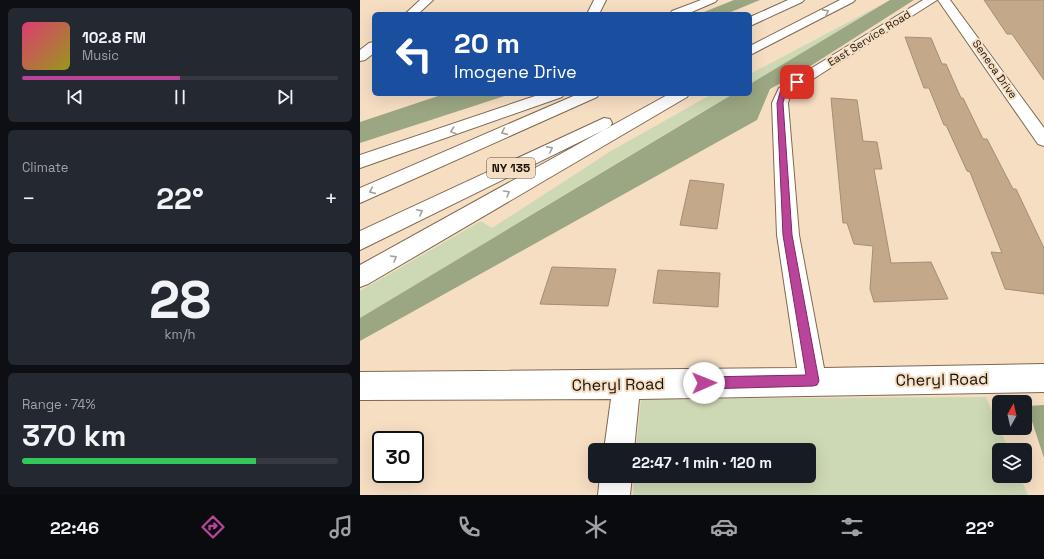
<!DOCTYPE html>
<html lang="en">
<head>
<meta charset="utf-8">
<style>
  :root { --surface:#171b24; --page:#242831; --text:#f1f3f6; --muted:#9ea1a6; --line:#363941; --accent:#ba449a }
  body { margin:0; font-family:"Space Grotesk",sans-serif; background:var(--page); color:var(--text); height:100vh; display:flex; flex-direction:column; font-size:15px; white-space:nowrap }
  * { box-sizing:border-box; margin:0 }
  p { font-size:13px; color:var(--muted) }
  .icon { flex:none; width:22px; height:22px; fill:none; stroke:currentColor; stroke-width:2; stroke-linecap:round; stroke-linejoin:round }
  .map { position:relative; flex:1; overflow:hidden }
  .side { display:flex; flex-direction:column; gap:8px; padding:8px; background:#0d0f14; width:360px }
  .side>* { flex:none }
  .top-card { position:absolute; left:12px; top:12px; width:380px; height:84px; border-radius:6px; box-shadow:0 4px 16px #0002; background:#1a4fa0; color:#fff; overflow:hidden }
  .needle { width:26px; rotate:8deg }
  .fabs { position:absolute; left:632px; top:395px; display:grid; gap:8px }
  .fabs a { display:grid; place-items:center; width:40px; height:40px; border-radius:6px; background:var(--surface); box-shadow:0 4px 16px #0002; font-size:20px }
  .speed { position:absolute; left:12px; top:431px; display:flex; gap:8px; font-size:20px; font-weight:700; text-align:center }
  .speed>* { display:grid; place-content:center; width:52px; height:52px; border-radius:50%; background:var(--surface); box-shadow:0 4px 16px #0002; line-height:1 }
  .speed .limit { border:2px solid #111; border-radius:6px; background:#fff; color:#111 }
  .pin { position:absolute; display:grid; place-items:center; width:34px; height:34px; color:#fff; margin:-17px; border-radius:8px; box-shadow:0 2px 6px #0006 }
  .me { position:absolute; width:44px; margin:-22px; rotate:89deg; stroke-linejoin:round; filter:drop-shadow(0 0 3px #0008) }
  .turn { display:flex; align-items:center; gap:14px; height:84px; padding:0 16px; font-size:18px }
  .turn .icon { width:52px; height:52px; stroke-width:2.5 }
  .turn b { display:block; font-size:28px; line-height:34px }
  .big { font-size:30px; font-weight:600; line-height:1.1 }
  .side .card { flex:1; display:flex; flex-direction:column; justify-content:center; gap:6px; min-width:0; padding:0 14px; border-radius:6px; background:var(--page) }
  .side .dial { align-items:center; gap:0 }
  .dial b { font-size:52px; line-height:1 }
  .song { display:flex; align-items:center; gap:12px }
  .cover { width:48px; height:48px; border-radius:6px; background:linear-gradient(135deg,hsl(340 70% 55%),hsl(60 70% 35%)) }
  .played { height:4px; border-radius:2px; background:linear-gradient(90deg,var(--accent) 50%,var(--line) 50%) }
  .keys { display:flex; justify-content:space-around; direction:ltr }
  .heat { display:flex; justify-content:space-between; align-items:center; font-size:22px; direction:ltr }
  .charge { height:6px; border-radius:3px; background:linear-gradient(90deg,#34c759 74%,var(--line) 0) }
  .trip { position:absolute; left:228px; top:443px; width:228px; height:40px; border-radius:6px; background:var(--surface); box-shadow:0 4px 16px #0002; font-weight:600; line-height:40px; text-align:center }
  .tabs { display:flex; height:64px; justify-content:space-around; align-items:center; background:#090b0e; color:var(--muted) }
  .tabs .icon { width:28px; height:28px }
  .tabs .active { color:var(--accent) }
  .tabs b { font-size:18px; color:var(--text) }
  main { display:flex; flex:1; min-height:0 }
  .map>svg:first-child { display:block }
  .green { fill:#cdd8b5 }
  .forest { fill:#9ba683 }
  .building { fill:#c3a98a; stroke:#a48e74 }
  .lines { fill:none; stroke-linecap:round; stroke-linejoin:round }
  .street-casing { stroke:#7e6950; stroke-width:2 }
  .highway-casing { stroke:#7e6950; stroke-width:2 }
  .street { fill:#fff; fill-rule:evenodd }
  .highway { fill:#fff; fill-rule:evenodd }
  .oneway { stroke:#a3a09c }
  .route { fill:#ba449a; stroke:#792c64 }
  .labels { text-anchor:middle; stroke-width:4; stroke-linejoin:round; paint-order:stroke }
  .far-street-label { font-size:11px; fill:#1a1208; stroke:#f6dec3 }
  .shield { fill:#f6dec3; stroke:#5c4f40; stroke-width:1 }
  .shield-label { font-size:12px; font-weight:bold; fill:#1a1208 }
  .near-street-label { font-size:16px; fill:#1a1208; stroke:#f6dec3 }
</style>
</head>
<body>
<main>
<section class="side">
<div class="card">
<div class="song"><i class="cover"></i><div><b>102.8 FM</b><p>Music</p></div></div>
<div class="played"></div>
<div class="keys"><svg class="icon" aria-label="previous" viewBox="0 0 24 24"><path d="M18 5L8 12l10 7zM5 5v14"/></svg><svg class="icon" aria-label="pause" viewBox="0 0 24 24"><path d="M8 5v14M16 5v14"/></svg><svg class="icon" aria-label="next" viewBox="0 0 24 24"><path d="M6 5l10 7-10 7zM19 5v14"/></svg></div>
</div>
<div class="card"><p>Climate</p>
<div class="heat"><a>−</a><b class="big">22°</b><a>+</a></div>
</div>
<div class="card dial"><b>28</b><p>km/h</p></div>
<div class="card"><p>Range · 74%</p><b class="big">370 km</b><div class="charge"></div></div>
</section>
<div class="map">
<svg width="684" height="495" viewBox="0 0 684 495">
  <rect width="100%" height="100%" fill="#f6dec3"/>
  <path class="green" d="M530,0l-140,84v-10z
    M352,94h21l-373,224v-27l121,-70 11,7 119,-77z
    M626,397l23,53h-10v26h21l8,19h-395l1,-19h175v-26h-173l5,-51z"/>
  <path class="forest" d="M374,0h26l-34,14h-27z
    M530,0h24l-113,72 -31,17 -13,31 -397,221v-23l373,-224h17v-10z
    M84,94h67l-151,49v-21z
    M684,405v53l-17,-52z"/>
  <path class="building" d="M624,0h60v80l-32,-46h-5z
    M545,37l26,1 11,26h4l15,34h2l20,41h4l26,50h3l28,59v46l-39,-5 -14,-37 11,1 -32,-81 -3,-1 -21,-46h-2l-15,-37h-5z
    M471,98l26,2 6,41 14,1 5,27h-8l17,94 40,-1 17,37 -74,3 -4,-13 3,-43 -19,-2 -7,-21h-4z
    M330,180l34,4 -7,45 -37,-4z
    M192,267l64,2 -8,37 -68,-2z
    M298,270l62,3 -2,34 -65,-4z"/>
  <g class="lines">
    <defs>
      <path id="street" d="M60,0h13l-15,14h-13z
        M234,0h12l-7,14h-12z
        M341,0h16l-2,2 -28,12h-17l2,-3z
        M563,0h14l-146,93 -3,10 11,132 25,133 220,-4v28l-405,7 -5,51h-30l7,-51 -251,1v-28l437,-4 -20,-133 -5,-132 7,-15z
        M578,0h12l94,128v18l-6,-2z
        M14,42v11l-9,7 -5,1v-11l9,-7z
        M240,476h32l-2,19h-32z"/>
      <path id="highway" d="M428,0h16l-2,2 -52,24v-9z
        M480,0h15l-2,2 -103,53v-9z
        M181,94h23l-2,3 -202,71v-13z
        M218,94h21l-2,3 -237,106v-15z
        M309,94h20l-2,3 -319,187 -8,3v-22z
        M244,118l6,1 2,4 -2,4 -250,123v-19z"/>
    </defs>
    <use href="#street" class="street-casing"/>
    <use href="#highway" class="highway-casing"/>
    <use href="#street" class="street"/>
    <use href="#highway" class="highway"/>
  </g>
  <defs><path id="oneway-chevron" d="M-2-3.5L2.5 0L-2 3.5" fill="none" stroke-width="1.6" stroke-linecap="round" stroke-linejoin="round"/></defs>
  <g class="oneway">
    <use href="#oneway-chevron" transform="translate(466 12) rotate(-28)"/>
    <use href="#oneway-chevron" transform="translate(93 131) rotate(161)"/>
    <use href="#oneway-chevron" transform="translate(144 132) rotate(156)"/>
    <use href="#oneway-chevron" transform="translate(190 149) rotate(-26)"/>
    <use href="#oneway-chevron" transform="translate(12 191) rotate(156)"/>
    <use href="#oneway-chevron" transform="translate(147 193) rotate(-30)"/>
    <use href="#oneway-chevron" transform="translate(60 212) rotate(-26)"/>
    <use href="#oneway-chevron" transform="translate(34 258) rotate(-30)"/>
  </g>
  <path class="route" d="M435,81l5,1 -14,10 -3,11 9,132 27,146 -2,4 -4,1 -109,3 -4,-2 -1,-4 1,-4 4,-2 102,-2 -23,-140 -6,-132 4,-14z"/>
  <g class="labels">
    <g class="far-street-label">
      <text transform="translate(509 38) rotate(-32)" y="4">East Service Road</text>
      <text transform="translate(635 69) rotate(55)" y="4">Seneca Drive</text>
    </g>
    <rect class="shield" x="127" y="158" width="48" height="20" rx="3"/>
    <g class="shield-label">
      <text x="151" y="172">NY 135</text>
    </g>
    <g class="near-street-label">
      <text transform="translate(582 379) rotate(-1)" y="6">Cheryl Road</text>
      <text transform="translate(258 384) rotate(-1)" y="6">Cheryl Road</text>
    </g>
  </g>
</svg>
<div class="fabs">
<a><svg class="needle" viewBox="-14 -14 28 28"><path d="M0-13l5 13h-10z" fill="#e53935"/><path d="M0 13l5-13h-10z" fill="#9ea1a6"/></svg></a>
<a><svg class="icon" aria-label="layers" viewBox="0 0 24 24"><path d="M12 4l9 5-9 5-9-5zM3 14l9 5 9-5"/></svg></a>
</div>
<div class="speed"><div class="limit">30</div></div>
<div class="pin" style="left:437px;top:82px;background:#d93025"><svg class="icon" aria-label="arrive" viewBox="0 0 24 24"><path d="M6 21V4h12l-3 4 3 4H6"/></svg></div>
<svg class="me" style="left:344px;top:383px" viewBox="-20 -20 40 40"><circle r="19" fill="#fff"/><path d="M0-13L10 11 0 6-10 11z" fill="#ba449a"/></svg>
<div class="trip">22:47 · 1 min · 120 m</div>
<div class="top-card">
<div class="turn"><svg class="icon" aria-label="left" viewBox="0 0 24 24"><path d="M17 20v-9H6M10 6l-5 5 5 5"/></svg><div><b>20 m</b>Imogene Drive</div></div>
</div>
</div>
</main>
<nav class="tabs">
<b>22:46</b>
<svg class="icon active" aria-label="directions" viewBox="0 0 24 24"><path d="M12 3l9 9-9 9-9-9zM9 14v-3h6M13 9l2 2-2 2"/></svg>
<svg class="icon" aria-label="music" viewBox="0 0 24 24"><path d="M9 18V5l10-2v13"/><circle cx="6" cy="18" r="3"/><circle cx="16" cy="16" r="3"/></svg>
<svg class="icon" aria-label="phone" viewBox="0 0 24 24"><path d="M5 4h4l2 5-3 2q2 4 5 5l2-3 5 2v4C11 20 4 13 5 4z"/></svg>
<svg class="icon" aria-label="climate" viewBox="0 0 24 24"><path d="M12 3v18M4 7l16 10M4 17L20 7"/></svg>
<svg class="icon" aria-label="car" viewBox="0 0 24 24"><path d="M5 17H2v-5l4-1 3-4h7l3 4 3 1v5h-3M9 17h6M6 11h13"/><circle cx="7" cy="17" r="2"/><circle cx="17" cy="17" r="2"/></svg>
<svg class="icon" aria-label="filters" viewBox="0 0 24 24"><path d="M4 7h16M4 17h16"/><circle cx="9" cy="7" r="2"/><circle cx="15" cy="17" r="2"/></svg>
<b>22°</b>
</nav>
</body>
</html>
